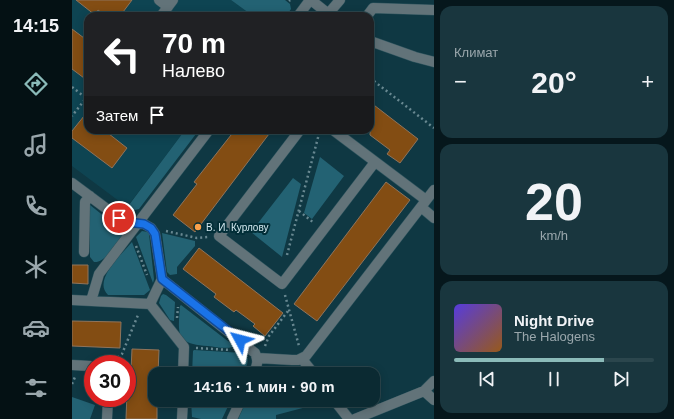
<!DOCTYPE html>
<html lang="ru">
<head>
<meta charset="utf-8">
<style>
  :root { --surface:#0b2a32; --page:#19363e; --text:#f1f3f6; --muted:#9aa7ac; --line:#2b464d; --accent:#8bbbb9 }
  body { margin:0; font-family:Arial,sans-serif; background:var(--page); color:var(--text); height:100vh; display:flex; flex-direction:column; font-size:15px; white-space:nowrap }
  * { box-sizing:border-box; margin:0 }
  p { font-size:13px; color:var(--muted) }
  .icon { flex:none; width:22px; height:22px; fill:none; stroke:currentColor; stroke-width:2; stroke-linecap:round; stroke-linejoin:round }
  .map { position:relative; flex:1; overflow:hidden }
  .panel { display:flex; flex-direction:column; gap:6px; padding:6px; background:#06171c; width:240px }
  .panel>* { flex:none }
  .top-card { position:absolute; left:12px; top:12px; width:290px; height:122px; border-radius:12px; box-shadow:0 2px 10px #0003,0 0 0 1px var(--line); background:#202124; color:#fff; overflow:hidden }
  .speed { position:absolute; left:12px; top:355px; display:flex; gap:8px; font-size:20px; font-weight:700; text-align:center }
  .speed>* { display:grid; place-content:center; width:52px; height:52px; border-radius:50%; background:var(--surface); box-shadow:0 2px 10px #0003,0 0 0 1px var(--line); line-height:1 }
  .speed .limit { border:6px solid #d22; background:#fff; color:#111 }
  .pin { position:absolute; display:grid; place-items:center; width:34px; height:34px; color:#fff; margin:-17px; border:2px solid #fff; border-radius:50%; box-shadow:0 1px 4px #0007 }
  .me { position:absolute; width:44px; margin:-22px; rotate:308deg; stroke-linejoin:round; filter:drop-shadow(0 0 3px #0008) }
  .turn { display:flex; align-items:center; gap:14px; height:84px; padding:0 12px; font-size:18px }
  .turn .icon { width:52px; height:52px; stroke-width:2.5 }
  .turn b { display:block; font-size:28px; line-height:34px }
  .then { display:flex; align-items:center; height:38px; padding:0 12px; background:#0003; gap:8px; font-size:15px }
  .big { font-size:30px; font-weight:800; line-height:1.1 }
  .panel .card { flex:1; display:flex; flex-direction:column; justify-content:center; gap:6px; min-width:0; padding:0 14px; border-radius:12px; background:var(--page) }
  .panel .dial { align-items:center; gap:0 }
  .dial b { font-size:52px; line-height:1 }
  .song { display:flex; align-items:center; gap:12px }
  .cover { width:48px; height:48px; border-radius:6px; background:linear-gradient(135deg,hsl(250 70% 55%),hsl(30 70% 35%)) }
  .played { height:4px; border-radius:2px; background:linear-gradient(90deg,var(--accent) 75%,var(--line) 75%) }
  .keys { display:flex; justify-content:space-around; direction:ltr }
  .heat { display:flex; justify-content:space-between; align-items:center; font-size:22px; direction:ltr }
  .trip { position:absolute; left:76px; top:367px; width:232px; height:40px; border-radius:12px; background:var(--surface); box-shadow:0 2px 10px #0003,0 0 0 1px var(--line); font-weight:800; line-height:40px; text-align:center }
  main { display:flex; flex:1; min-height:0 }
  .menu { display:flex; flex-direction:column; width:72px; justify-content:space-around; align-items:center; background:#041114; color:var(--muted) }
  .menu .icon { width:28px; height:28px }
  .menu .on { color:var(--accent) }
  .menu b { font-size:18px; color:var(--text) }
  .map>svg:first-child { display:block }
  .built { fill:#0e4452 }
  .green { fill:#236273 }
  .building { fill:#834d13; stroke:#8f745c }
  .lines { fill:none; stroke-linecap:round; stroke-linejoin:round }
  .minor-casing { stroke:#2e545e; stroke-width:11 }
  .path { stroke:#688891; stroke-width:2.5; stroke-dasharray:2 3; stroke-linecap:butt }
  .minor { stroke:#627379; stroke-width:10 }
  .route-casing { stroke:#114b97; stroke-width:10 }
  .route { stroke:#1a73e8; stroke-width:7 }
  .poi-dot { fill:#f8a04b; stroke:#022e38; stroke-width:1.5 }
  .labels { text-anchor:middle; stroke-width:4; stroke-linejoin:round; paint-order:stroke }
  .poi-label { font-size:10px; fill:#d1e6ed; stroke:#022e38; text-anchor:start }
</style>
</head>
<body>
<main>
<nav class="menu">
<b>14:15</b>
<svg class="icon on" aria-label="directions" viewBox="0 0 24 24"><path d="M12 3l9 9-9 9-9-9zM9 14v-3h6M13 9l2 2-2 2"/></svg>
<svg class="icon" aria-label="music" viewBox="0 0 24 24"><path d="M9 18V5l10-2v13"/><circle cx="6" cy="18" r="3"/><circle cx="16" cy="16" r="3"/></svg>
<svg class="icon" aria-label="phone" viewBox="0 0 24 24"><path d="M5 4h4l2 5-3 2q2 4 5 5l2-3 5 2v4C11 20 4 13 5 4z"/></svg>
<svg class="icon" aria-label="climate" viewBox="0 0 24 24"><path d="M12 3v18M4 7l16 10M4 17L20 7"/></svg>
<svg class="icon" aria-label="car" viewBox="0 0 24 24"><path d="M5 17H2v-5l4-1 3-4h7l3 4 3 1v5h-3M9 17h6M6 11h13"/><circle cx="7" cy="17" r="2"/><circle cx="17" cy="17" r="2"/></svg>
<svg class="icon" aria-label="filters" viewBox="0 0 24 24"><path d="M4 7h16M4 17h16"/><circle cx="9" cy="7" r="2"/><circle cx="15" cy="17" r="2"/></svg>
</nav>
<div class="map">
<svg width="362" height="419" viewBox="0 0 362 419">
  <rect width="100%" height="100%" fill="#0f3843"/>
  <path class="built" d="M0,0h159l22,16h-165v114h97l-58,77 -55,-41z"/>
  <path class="green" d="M159,0h54l5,4 1,5 -5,7h-33z
    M113,130h14l-60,79 -8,2 -5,-2z
    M248,157l24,19 -32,43 -8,-6z
    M221,178l8,6 -19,73 -31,-25z
    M18,205l35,28c-7,9 -19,30 -31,29l-4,-5z
    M70,231l6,1 1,2 5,45 -1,4 -17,-46z
    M90,233l33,8v5l-18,21v7l-7,1 -3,-3z
    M60,242l18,48 -6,5h-36c-16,-15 15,-42 24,-53z
    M91,294l3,1 9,7 -1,19 -4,-1 -11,-17 2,-7z
    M109,305l52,40v2c-8,2 -17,0 -25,-1 -33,-2 -30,-12 -28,-40z
    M122,350l49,3c9,6 3,13 0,21h-51l1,-23z
    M196,366l24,3 7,5h-39l3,-5z
    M0,397l23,8 -5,14h-18z
    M119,400h40l-9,19h-21l-9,-2z
    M175,400h73l-2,4 -42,11v4h-38z"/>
  <path class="building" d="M4,0h56l-12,16h-14l-8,-6 -3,5z
    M0,29l16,12v40l-16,-12z
    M298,102l48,37 -18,24 -13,-9 3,-4 -20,-15z
    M16,111v19h16l23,18 -15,20 -40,-30v-7z
    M163,130h37l-77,102 -22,-17 24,-31 -3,-2z
    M314,182l24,18 -93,121 -23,-17z
    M127,248l84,65 -18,23 -12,-10 2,-2 -19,-14 -2,2 -20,-15 2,-3 -33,-25z
    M0,265h16v19l-16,-1z
    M0,321l49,1 -1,26 -48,-2z
    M60,349l27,1 -1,24h-3v26h2v19h-31l1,-27h3z"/>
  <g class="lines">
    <defs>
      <path id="minor" d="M87,0l9,7
        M239,0l20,16
        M256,14l12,-14
        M89,16l12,-16
        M226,16l12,-16
        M295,16l6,-8 61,2
        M298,41l45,16 19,5
        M228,130l-81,106 63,48 93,-122
        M261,130l93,70
        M0,183l47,35 8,4 17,2 7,4 4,6 7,45 93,74c4,8 2,13 -2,21
        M349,207l13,11
        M12,252l1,-50 5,-6
        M0,300l78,4 34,43 -1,27
        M19,301l8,-27 110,-144
        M78,304l12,-25
        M186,358l34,2h6l8,-4 128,-166
        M230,359l12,15
        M0,365l18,1 3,3
        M352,391l10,-10
        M262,400l15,19
        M35,419l1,-20
        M110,419l1,-19
        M160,419l9,-19
        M283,419l69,-28 10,9"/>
    </defs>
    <use href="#minor" class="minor-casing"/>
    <path class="path" d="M217,1l1,-1
      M298,78l64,50
      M0,87l14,11 -14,18
      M227,211l15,12
      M94,231l31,7 11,-1
      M64,246l11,29
      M215,255l33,-125
      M213,295l14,51
      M105,318l1,-11
      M193,346l4,-10 19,-25
      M124,348l35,2
      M38,364l12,-10 16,-39
      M0,384l3,-7"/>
    <use href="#minor" class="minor"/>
  </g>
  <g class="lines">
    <defs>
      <path id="route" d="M47,218l8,4 17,2 7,4 4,6 7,45 78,61"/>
    </defs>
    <use href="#route" class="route-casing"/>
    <use href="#route" class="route"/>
  </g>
  <circle class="poi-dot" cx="126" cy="227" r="4"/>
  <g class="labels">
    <g class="poi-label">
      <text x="134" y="231">В. И. Курлову</text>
    </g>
  </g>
</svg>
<div class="speed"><div class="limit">30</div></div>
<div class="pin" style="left:47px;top:218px;background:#d93025"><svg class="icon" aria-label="arrive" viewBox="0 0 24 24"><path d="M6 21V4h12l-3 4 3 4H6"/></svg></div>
<svg class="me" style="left:168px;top:340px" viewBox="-20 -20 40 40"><path d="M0-17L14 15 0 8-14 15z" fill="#1a73e8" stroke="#fff" stroke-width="4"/></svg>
<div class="trip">14:16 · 1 мин · 90 m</div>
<div class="top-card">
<div class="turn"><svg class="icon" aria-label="left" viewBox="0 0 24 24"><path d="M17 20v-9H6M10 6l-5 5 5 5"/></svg><div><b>70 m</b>Налево</div></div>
<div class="then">Затем<svg class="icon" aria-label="arrive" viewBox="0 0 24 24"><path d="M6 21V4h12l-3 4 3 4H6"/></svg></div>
</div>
</div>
<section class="panel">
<div class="card"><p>Климат</p>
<div class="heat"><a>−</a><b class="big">20°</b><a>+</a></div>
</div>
<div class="card dial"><b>20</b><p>km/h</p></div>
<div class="card">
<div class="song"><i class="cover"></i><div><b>Night Drive</b><p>The Halogens</p></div></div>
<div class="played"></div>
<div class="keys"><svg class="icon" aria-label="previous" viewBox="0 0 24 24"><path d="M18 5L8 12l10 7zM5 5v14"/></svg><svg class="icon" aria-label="pause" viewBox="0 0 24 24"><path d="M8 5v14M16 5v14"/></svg><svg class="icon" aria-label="next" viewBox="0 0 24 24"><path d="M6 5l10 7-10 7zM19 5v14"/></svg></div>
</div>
</section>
</main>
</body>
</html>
